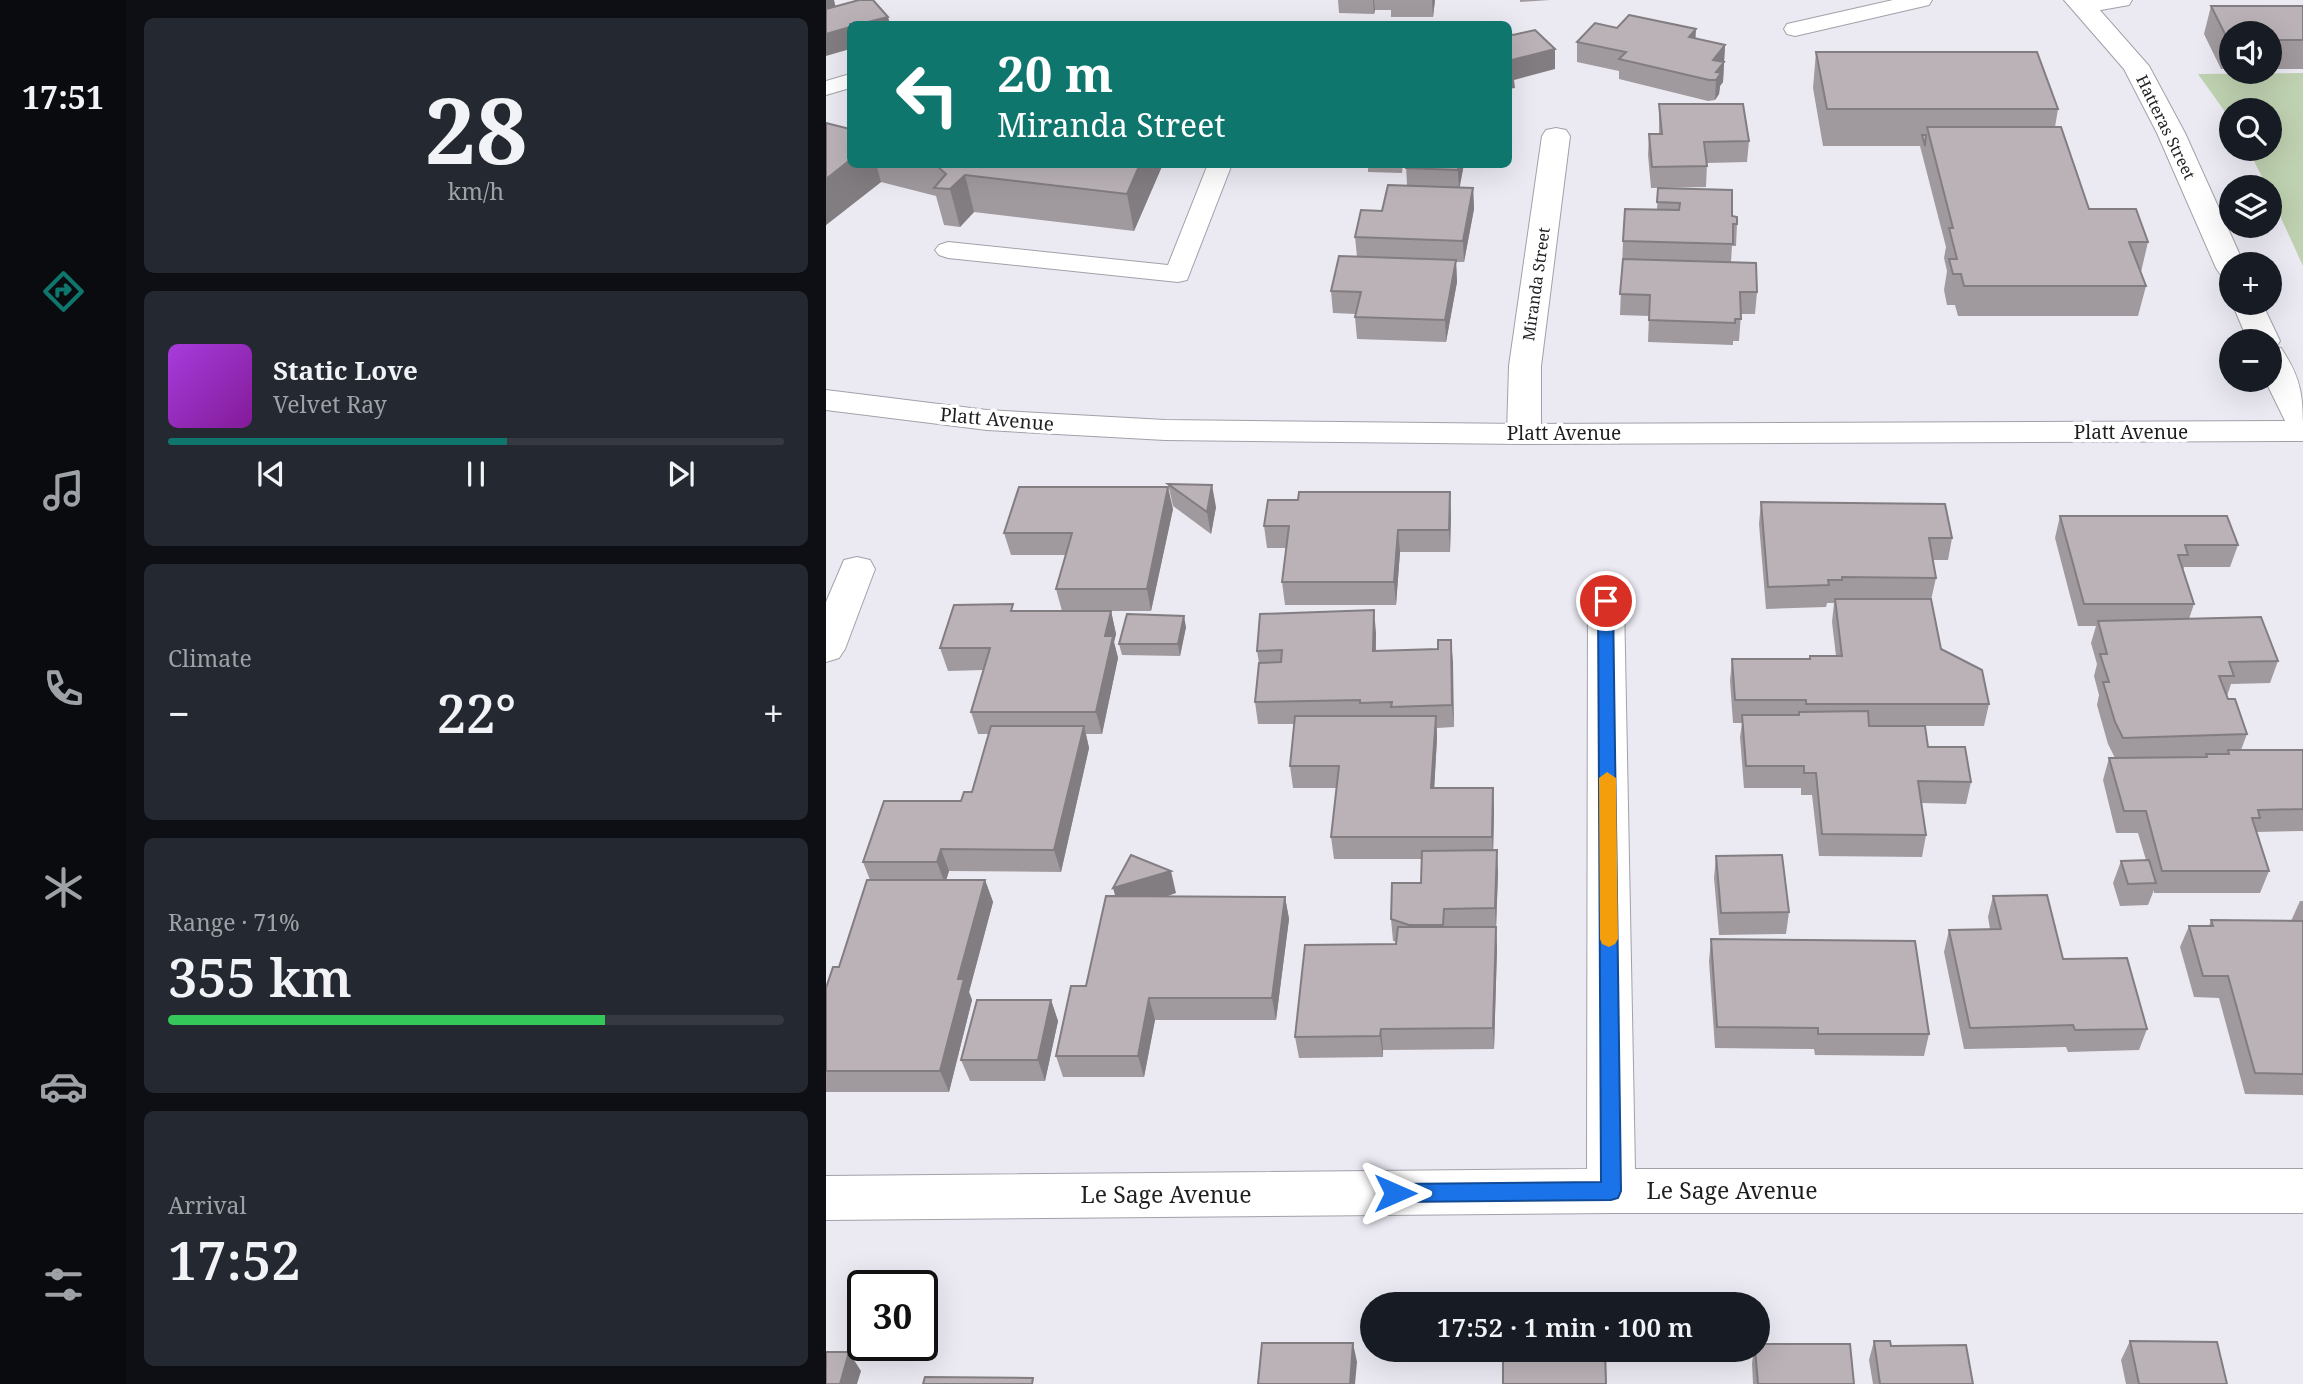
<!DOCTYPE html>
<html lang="en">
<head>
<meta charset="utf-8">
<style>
  :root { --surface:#171b24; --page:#242831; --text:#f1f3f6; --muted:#9ea1a6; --line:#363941; --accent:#0f766e }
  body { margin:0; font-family:"Noto Serif",serif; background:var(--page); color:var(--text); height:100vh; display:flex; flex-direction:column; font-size:26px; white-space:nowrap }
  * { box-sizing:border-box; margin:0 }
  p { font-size:23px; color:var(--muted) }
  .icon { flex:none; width:38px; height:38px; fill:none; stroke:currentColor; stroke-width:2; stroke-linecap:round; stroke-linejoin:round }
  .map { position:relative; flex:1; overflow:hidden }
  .side { display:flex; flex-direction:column; gap:18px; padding:18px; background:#0d0f14; width:700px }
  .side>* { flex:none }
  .guide { position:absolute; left:21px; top:21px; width:665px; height:147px; border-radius:10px; box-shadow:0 7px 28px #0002; background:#0f766e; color:#fff; overflow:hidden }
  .fabs { position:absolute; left:1393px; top:21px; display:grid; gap:14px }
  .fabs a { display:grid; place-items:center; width:63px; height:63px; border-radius:50%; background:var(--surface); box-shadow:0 7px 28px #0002; font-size:35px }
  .speed { position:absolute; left:21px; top:1270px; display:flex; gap:14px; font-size:35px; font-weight:700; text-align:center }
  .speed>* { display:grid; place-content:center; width:91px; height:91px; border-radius:50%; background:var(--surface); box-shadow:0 7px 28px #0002; line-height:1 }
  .speed .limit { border:4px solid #111; border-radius:10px; background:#fff; color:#111 }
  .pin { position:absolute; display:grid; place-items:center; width:60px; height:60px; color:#fff; margin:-30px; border:4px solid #fff; border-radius:50%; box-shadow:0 2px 7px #0007 }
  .me { position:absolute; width:77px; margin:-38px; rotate:90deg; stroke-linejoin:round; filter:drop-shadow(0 0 5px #0008) }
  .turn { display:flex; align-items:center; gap:24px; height:147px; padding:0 35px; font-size:32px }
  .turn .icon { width:91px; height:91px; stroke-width:2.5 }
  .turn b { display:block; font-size:49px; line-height:60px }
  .big { font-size:52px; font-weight:600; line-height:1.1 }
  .side .tile { flex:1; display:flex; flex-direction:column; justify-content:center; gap:10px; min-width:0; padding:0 24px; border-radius:10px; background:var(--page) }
  .side .dial { align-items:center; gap:0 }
  .dial b { font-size:91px; line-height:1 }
  .song { display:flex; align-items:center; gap:21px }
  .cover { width:84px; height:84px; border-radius:10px; background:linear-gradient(135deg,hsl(280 70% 55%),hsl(290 70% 35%)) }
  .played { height:7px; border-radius:4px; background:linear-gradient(90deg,var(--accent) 55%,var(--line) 55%) }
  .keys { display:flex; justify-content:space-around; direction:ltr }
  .heat { display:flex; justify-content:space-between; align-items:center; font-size:38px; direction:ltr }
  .charge { height:10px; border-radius:5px; background:linear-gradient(90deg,#34c759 71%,var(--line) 0) }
  .trip { position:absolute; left:534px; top:1292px; width:410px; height:70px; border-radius:35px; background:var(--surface); box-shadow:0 7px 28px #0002; font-weight:600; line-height:70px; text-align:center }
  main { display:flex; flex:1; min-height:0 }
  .dock { display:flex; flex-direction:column; width:126px; justify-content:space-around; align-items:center; background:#090b0e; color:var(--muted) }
  .dock .icon { width:49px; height:49px }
  .dock .active { color:var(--accent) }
  .dock b { font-size:32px; color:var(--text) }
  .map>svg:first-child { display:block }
  .green { fill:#bed1b0 }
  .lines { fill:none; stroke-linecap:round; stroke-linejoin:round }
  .lane-casing { stroke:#a1a1a9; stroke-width:2 }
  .street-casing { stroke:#a1a1a9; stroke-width:2 }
  .secondary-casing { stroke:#a1a1a9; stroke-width:2 }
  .lane { fill:#fff; fill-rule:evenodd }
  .street { fill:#fff; fill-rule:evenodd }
  .secondary { fill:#fff; fill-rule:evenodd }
  .wall { fill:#a0999d }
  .shaded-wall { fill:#827d80 }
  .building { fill:#bab2b7; stroke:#827d80; stroke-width:2 }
  .route { fill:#1a73e8; stroke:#114b97; stroke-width:2 }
  .slow { fill:#f59e0b }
  .labels { text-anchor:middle; stroke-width:7; stroke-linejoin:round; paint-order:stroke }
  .far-street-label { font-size:16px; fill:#1f1f22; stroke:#fff }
  .street-label { font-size:19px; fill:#1f1f22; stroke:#fff }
  .near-street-label { font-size:23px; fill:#1f1f22; stroke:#fff }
</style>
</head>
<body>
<main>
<nav class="dock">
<b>17:51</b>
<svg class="icon active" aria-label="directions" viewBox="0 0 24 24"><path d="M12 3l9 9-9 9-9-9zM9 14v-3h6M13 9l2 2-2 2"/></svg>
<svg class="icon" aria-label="music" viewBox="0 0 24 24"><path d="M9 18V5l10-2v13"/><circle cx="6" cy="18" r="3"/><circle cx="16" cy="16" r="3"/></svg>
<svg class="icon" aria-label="phone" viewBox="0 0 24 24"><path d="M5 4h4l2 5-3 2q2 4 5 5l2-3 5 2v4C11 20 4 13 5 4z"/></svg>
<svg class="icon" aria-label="climate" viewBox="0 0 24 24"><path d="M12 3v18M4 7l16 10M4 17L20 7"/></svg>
<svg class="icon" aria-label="car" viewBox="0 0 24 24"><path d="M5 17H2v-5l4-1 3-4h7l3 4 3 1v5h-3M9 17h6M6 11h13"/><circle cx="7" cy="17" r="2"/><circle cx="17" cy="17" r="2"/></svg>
<svg class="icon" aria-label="filters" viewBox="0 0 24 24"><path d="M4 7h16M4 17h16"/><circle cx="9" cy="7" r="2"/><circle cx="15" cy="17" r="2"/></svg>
</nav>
<section class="side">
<div class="tile dial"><b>28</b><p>km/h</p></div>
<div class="tile">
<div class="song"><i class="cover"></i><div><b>Static Love</b><p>Velvet Ray</p></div></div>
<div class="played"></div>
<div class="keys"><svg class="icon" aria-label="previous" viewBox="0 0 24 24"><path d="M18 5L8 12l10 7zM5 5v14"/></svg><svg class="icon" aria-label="pause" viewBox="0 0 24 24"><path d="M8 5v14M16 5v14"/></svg><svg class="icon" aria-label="next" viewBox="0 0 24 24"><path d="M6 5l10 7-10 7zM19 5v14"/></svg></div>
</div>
<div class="tile"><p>Climate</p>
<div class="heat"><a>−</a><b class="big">22°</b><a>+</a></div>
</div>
<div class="tile"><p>Range · 71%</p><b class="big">355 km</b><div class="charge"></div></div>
<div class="tile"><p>Arrival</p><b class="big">17:52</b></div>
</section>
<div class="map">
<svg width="1477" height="1384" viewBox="0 0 1477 1384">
  <rect width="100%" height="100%" fill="#ebeaf3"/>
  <path class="green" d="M1477,73v193l-33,-72v-7h-3l-19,-38h22v-39h-39v10l-33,-46z"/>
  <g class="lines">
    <defs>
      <path id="lane" d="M1067,0h39l-3,5 -134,31 -8,-2 -3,-5 3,-5z
        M1256,0h50l-3,5 -45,8 -8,-2 -3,-5z
        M24,74v14l-24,7v-14z
        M382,164h24l-45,116 -9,2 -230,-24 -9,-3 -4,-5 4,-5 9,-3 220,23z"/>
      <path id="street" d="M1238,0h27l58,66 36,67 59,131h-13v13l-11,-3 -4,-6 -59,-135 -33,-64z
        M730,128l10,2 4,6 -29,230v68l-5,7 -12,3 -12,-3 -5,-7 2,-68 33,-230 4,-6z
        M1406,303h30l18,38 -4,6 5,1c22,33 22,50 22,88l-12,-3 -26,-53h5v-39h-22z
        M31,557l13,3 5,9 -30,80 -6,9 -13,4v-60l18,-42z
        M780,588l13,4 5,9 11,568h668v44h-692l-785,7v-44l761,-7 1,-568 5,-9z"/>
      <path id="secondary" d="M0,390l161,20 178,10 359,4 779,-3v20l-779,3 -359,-4 -178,-10 -161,-20z"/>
    </defs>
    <use href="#lane" class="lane-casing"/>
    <use href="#street" class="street-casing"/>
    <use href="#secondary" class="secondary-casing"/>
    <use href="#lane" class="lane"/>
    <use href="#street" class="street"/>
    <use href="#secondary" class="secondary"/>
  </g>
  <path class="wall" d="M512,0h97l-2,17h-42v-7h-16l-1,4 -35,-1z
    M694,0h30l-30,2z
    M1385,6h92v63h-33v-36h-39v36h-10l-17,-35z
    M791,28l78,10 30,7 -2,37 -3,4 -1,8 -4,6 -7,1 -89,-22v-8l-42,-9v-20z
    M990,52l242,57 -3,18 34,82 59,33 -7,30 5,14 -8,30h-180l-3,-11h-8l-3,-15 3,-19 -3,-13 2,-11 -26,-101h-97l-10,-58z
    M833,104l90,37 -2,21 -40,1 -1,24 -55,1 -3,-33 1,-21h10z
    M0,123l24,41h313l-29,67 -160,-19 -14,15 -16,-2 -8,-29 -55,-14 -55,43z
    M542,164h35l-1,9 -34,-1z
    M578,164h60l-5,23 14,1 1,21 -10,53h-8l1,20 -11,60 -89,-3 -2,-22 1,-3 -23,-1 -2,-22 26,-34 -2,-20 27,-26 25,-26 -1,-20z
    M832,188l74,28 5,8 -1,22h-4l-1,16 26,30 -2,22h-14l-2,27h-6v4l-85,-3 1,-26 -29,-1 3,-74 34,-31z
    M342,484l48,23 -5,27 -38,-28z
    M472,500l153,14 -1,38h-50l-4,53h-111l-3,-23 4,-34h-19l-3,-22z
    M935,502l191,36 -4,22h-15l3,18 -5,22 10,49 48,55 -5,22h-59l3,21 43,35 -5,22 -45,-1 5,32 -4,22 -103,-1 -7,-61h-11v-7h-57l-4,-51 2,-14h-9l-3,-42 2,-22h78l26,-3 -4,-34 2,-19h-7l-1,4 -60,2 -7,-85z
    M347,509l-22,102h-51h11l5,23 -2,8 4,16 -16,76h-16l3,14 -28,124 -112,-1 -3,9h39l8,22 -24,90 3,8 -23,92h-123v-104l13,-21 31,-87 -7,-18 98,-61 11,-9 17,-58h-11l-7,-22 12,-42 -35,1 -8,-23 75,-37h47l-6,-22 10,-34h-55l-7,-22z
    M1234,516l178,29 -8,22h-46l-1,3 11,34 -5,15 89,42 -8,22 -39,1 -4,12 20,38 -6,16h62v81l-47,1 13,39 -9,22h-106v-3l-6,15 -28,1 -7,-23 8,-22 25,-1 -8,-27h-22l-13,-53 6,-22h6l-7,-14 -11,-39 2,-10 -5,-19 3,-12 -6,-21 5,-17h-18l-23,-88z
    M360,627l-6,29 -58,-1 -3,-11z
    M550,633v18l62,-2 13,-9 3,87 -17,1v10l-3,50h59l1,22 -1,40 5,22 -2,55 1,22 -3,100 -111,1v7l-84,1 -4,-21 101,-93 1,-2 -4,-1 -2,-22 30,-36v-24h-87l-3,-22 6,-49h-44l-3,-22 5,-42h-37l-3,-22 4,-39 -2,-12z
    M890,856l73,56 -3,22 -67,1 -5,-57z
    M350,893l-11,4h120l4,22 -13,101h-121l-11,57h-81l-7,-21 30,-70 20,-90z
    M1167,896l70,63 84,70 -8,21 -71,2 -2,-5 -102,2 -20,-97 5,-22 41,-1 -2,-12z
    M1474,901h3v194l-58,-1 -26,-96 -25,-1 -14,-50 9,-21h20l2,-6 80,1z
    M885,939l218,95 -5,22 -109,-1 -1,-6 -99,-1 -6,-87z
    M225,1000l7,21 -13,60h-75l-9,-21z
    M1048,1341l17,5 82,38h-100l-4,-24z
    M1304,1341l97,43h-101l-5,-24z
    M928,1349h1l99,35h-101l-1,-21z"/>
  <path class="shaded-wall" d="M0,0h8l3,12 -11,4z
    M547,0h1l1,10 -1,4z
    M606,0h3l-2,17z
    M62,17l2,7h-30z
    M24,27v22l-24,7v-22z
    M870,29l-1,21 -6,-13z
    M899,45l-2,37 -3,4 -1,8 -4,6 1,-20 -3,-20z
    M729,49v20l-41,11 1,8 -7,1v-28z
    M24,160v4h26l5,18 -55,43v-46z
    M314,164h23l-29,67 -7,-37z
    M633,164h5l-5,27 -1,-21z
    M139,175l9,37 -14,15 -10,-38z
    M647,188l1,21 -10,53 -1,-21z
    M630,260l1,22 -11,60 -1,-22z
    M386,485l4,22 -5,27 -4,-22z
    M342,487l5,22 -22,102 -4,-22z
    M624,492l1,22 -1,38 -1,-22z
    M572,530l2,22 -4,53 -2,-23z
    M548,610l2,23 -1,40 -2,-22z
    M285,611l5,23 -2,8 4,16 -16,76 -6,-22 9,-76z
    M358,616l2,11 -6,29 -2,-12z
    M625,640l2,22 1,65 -2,-22z
    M610,716l1,22 -4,72 -2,-22z
    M258,726l5,22 -28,124 -7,-22z
    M667,788l1,22 -1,49 -1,-22z
    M115,849l8,22 -4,13 -8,-22z
    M671,850l1,22 -2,58 -1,-22z
    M345,871l5,22 -57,17 -6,-22z
    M159,880l8,22 -24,90 3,8 -23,92 -9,-21 18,-92z
    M459,897l4,22 -13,101 -4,-22z
    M670,927l1,22 -3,100 -1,-21z
    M323,998l6,22 -11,57 -6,-21z
    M225,1000l7,21 -13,60 -7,-21z
    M555,1029l2,21v7l-3,-21z
    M527,1343l4,19 -2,22h-5z
    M23,1352l12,19 -4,13h-17z"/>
  <path class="building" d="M33,0h14l15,17 -28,7h-10v3l-24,7v-25z
    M1385,6h92v34h-33v-7h-39v7h-3z
    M803,15l67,14 -7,8 36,8 -12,15 11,2 -8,10 5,1 -5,7h-7l-90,-21 7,-7 -49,-10 18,-19 22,5z
    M709,30l20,19 -47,12v-29l5,3z
    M990,52h221l21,57h-231z
    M682,62l6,5 -6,2z
    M833,104h84l6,37 -45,1 3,24 -55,1 -3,-33h13z
    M0,123l24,6v31l-24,19z
    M1101,127h134l28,82h47l12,33h-19l17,44h-182l-3,-12h-8l-4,-15h8l-8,-31h4z
    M1096,135h4l-1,11z
    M109,164h205l-13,30 -162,-19 -15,14 -16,-1 12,-14z
    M580,164h53l-1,6 -52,-2z
    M562,185l85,3 -10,53 -108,-4 6,-27 21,1z
    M832,188l74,2v26l5,1v7h-4v20l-110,-3 2,-32 54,1 1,-7 -23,-1z
    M513,256l117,4 -11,60 -90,-3 6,-25 -30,-1z
    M797,259l133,4 1,29h-17l1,27h-6v4l-86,-3 1,-25 -30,-1z
    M342,484l44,1 -5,27z
    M193,487h149l-21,102h-91l16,-56h-68z
    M473,492h151l-1,38h-51l-4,52h-112l7,-56h-25l4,-26h30z
    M935,502l184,2 7,34h-23l7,40 -94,-1v3h-14l1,5 -61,2z
    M1234,516h167l11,29h-53l3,10h-10l16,49h-110z
    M1009,599h96l10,50 41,21 7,34h-183v-4h-71l-3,-41h78v-3h32z
    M187,604l-2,7h100l-6,25h8l-17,76h-125l19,-64h-50l14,-43z
    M548,610l-1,41 65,-2v-9h13l1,65 -61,2 1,-5 -32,1v-3l-105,2 4,-39 22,-1 1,-12 -25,1 3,-37z
    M301,614l57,2 -6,28h-59z
    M1435,617l17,44 -49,1 5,14h-15l9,23h7l12,35 -124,4 -8,-16 -12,-40h6l-9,-28h7l-9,-33z
    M1042,711l1,15h56l3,21h37l6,35 -53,-1 8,54 -104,-1 -6,-61h-12v-7h-58l-4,-51h57v-3z
    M469,716h141l-5,72h62l-1,49h-161l8,-71h-49z
    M165,726h93l-30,124 -113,-1 -4,13h-74l21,-61h77l3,-9h8z
    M1402,750h75v59l-45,1 2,8h-8l17,53h-107l-16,-60h-22l-15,-53 98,-1 -1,-3h23z
    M671,850l-2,58 -51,1 -1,16h-34l-18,-6 1,-36h29l1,-32z
    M305,855l40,16 -58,17z
    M956,855l7,57 -68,1 -5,-57z
    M1323,860l7,23 -28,1 -7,-23z
    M41,880h118l-27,99h6l-24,92h-114v-83l7,-21h6z
    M1221,895l16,64 64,-1 20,71 -72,1 -2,-5 -103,3 -21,-98 52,-1 -8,-33z
    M280,896l179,1 -13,101h-123l-11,58h-82l15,-70h15z
    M1385,920l92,1v153l-48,-1 -27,-97h-25l-14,-50h24z
    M572,927h98l-3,101 -112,1 -1,7 -85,1 10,-92 91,-1z
    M885,939l204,2 14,93h-111v-6l-101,-1z
    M151,1000h74l-13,60h-77z
    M1048,1341h16l1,5 75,-1 7,39h-93z
    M1304,1341l87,1 10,42h-88z
    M436,1343h91l-3,41h-92z
    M931,1344h93l4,40h-96l-3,-35h2z
    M677,1349h102l1,35h-103z
    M0,1352h23l-9,32h-14z
    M99,1377l108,1 -1,6h-109z"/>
  <path class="route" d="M780,596l7,5 8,590 -3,7 -7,2 -216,2 -7,-3 -3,-6 3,-6 7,-3 206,-2 -3,-581z"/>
  <path class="slow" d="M781,772l9,6 2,161 -3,5 -6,3 -7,-3 -2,-5 -1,-161z"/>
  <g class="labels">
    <g class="far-street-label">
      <text transform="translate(1340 127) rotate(64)" y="6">Hatteras Street</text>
      <text transform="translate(710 284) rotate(-82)" y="6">Miranda Street</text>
    </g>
    <g class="street-label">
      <text transform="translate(171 419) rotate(5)" y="7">Platt Avenue</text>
      <text x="1305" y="439">Platt Avenue</text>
      <text x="738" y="440">Platt Avenue</text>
    </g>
    <g class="near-street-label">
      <text x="906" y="1199">Le Sage Avenue</text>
      <text x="340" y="1203">Le Sage Avenue</text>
    </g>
  </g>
</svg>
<div class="fabs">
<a><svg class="icon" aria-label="sound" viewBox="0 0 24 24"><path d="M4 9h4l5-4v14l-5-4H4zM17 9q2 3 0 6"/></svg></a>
<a><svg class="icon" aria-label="search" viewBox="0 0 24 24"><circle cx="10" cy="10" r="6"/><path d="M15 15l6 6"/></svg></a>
<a><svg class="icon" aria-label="layers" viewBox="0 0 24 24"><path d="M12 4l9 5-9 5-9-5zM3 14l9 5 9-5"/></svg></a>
<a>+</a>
<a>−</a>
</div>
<div class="speed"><div class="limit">30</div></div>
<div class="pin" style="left:780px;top:601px;background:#d93025"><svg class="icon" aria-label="arrive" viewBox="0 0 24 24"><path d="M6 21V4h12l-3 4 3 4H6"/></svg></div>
<svg class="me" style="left:569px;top:1193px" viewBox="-20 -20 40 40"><path d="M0-17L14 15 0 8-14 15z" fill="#1a73e8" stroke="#fff" stroke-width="4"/></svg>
<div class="trip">17:52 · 1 min · 100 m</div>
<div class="guide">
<div class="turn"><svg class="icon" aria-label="left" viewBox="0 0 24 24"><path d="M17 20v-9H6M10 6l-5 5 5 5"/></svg><div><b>20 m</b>Miranda Street</div></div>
</div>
</div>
</main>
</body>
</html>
